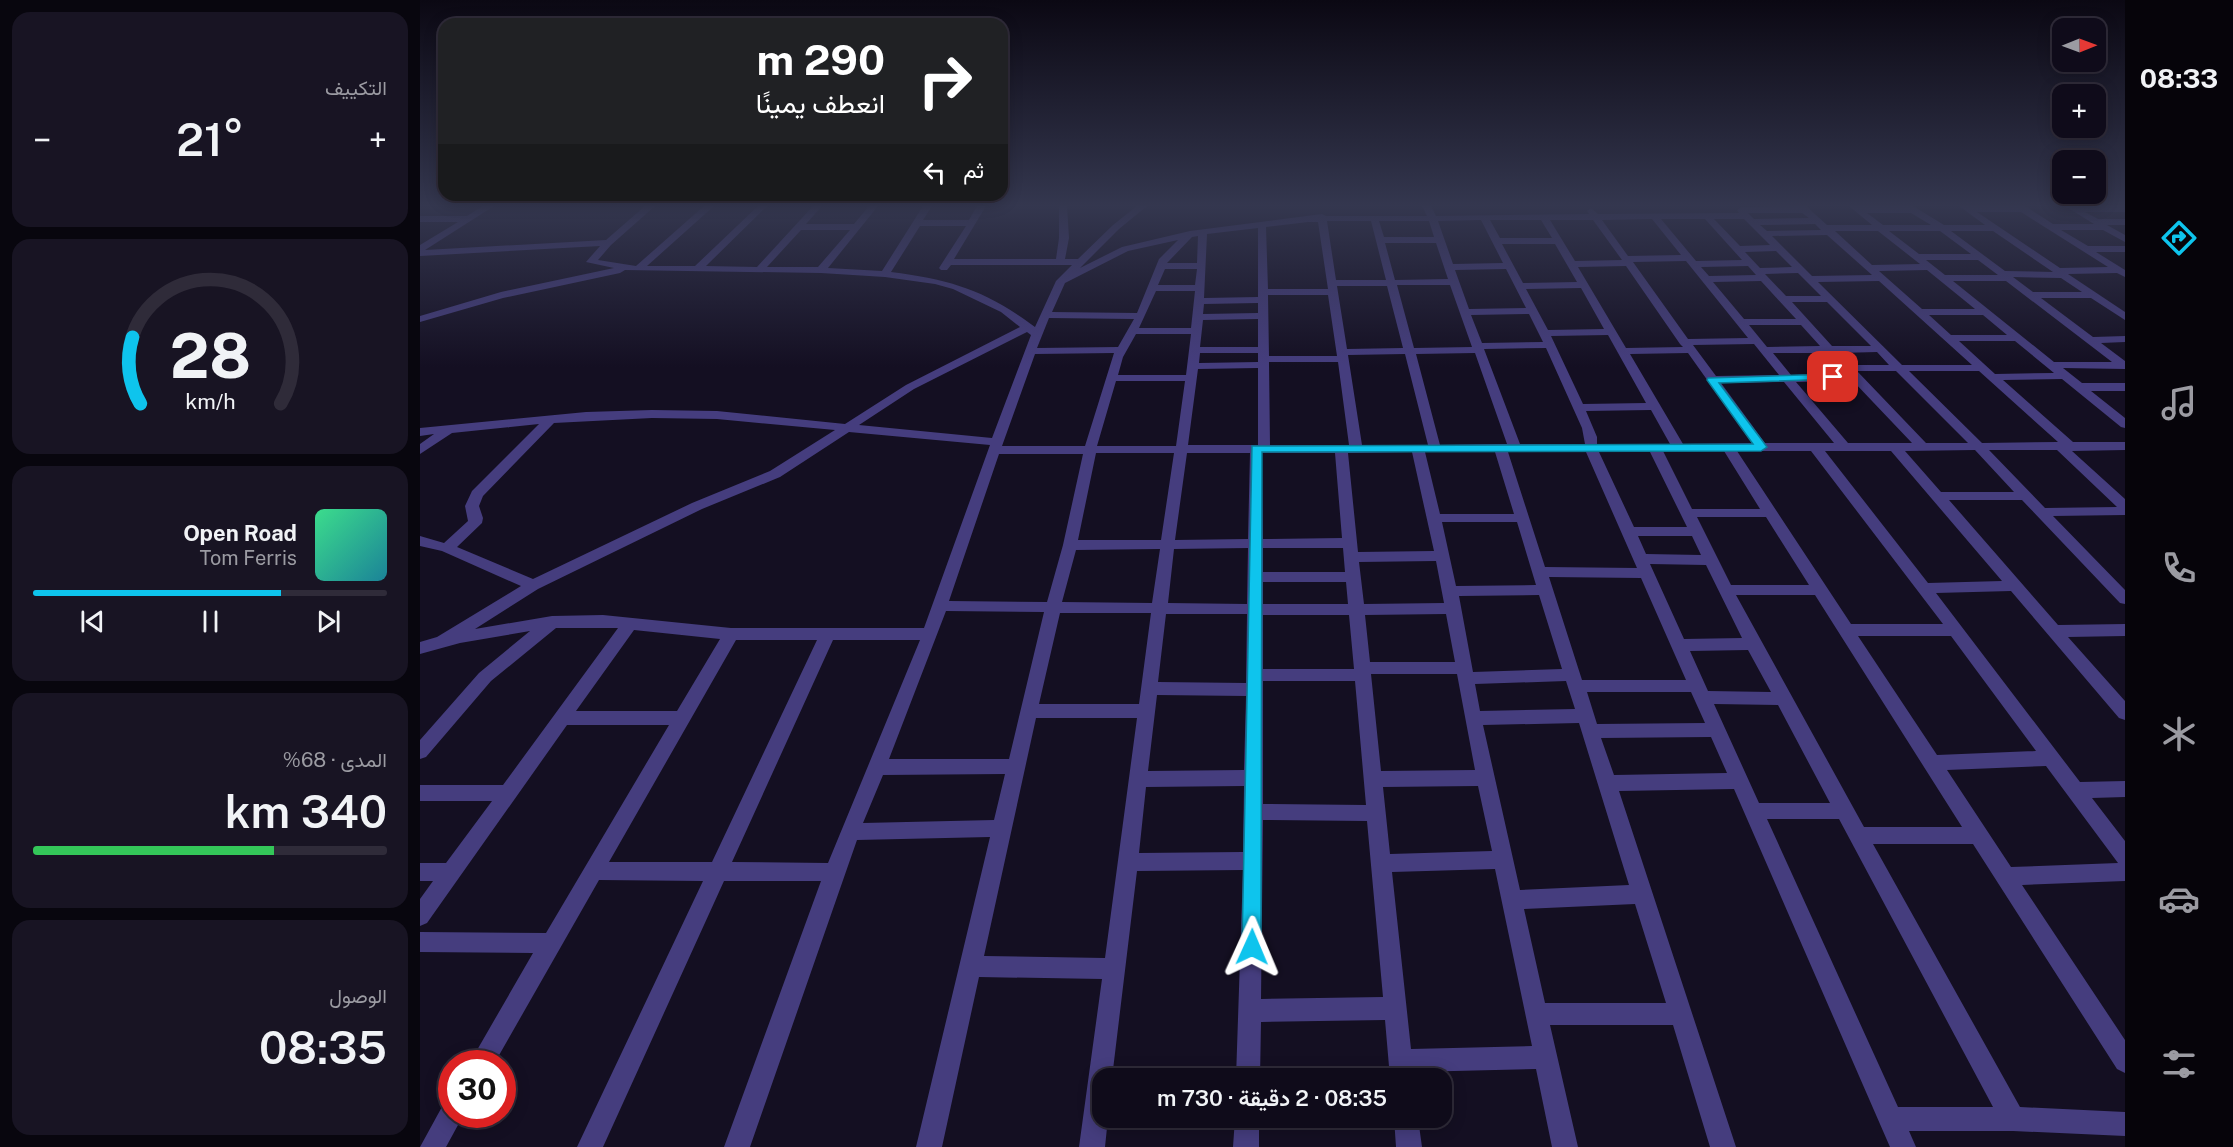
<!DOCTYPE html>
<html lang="ar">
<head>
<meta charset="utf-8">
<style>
  :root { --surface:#0f0b1a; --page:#181423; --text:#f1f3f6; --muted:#9b9ba2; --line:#2f2b39; --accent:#0ec4ed }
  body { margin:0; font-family:"Public Sans",Vazirmatn,sans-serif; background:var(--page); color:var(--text); direction:rtl; height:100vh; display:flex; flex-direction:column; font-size:22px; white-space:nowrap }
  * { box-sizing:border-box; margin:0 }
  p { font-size:20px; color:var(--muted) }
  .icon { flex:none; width:33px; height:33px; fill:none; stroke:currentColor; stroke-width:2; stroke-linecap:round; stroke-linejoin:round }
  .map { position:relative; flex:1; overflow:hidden; direction:ltr }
  .details { display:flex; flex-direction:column; gap:12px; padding:12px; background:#08060e; width:420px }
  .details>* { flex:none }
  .top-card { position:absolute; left:18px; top:18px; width:570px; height:183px; border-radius:18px; box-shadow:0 3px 15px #0003,0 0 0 2px var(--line); direction:rtl; background:#202124; color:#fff; overflow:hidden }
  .needle { width:39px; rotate:89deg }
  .buttons { position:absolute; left:1632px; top:18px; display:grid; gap:12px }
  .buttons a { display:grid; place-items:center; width:54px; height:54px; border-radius:12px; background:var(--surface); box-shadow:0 3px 15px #0003,0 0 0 2px var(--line); font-size:30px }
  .speed { position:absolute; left:18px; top:1050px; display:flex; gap:12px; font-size:30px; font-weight:700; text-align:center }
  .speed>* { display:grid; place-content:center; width:78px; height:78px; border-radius:50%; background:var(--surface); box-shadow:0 3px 15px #0003,0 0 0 2px var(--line); line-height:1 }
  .speed .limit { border:9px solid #d22; background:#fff; color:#111 }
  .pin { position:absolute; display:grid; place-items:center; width:51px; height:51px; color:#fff; margin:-26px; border-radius:12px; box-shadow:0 3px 9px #0006 }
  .me { position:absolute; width:66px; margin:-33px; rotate:1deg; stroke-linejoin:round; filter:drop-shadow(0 0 4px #0008) }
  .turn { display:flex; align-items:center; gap:21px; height:126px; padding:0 24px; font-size:27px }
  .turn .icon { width:78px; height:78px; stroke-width:2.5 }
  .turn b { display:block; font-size:42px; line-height:51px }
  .then { display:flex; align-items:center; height:57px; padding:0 24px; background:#0003; gap:12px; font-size:22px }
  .big { font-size:45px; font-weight:600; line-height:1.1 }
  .details .card { flex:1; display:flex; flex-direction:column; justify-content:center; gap:9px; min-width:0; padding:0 21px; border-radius:18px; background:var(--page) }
  .details .dial { align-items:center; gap:0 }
  .dial svg { height:156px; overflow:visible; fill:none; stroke:var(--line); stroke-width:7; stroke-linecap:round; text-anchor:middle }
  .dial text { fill:var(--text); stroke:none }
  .song { display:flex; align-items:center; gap:18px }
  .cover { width:72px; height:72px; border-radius:9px; background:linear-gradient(135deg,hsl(150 70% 55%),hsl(190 70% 35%)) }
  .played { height:6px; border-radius:3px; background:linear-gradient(90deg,var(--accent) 70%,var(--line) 70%) }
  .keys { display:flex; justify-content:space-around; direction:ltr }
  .heat { display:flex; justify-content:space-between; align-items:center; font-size:33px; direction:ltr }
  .charge { height:9px; border-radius:4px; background:linear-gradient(90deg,#34c759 68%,var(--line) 0) }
  .trip { position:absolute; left:672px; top:1068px; width:360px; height:60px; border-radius:18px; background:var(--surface); box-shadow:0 3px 15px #0003,0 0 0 2px var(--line); font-weight:600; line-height:60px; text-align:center; direction:rtl }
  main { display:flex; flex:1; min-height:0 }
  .dock { display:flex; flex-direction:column; width:108px; justify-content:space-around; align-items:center; background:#06040a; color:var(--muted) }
  .dock .icon { width:42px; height:42px }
  .dock .on { color:var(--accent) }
  .dock b { font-size:27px; color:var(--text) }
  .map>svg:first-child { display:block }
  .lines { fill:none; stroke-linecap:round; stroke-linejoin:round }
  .minor { fill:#453d7e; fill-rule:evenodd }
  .route { fill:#0ec4ed; stroke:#097f9a; stroke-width:1.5 }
</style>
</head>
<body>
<main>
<nav class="dock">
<b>08:33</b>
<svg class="icon on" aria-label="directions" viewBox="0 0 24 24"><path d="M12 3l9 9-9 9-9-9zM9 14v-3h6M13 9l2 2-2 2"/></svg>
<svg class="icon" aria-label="music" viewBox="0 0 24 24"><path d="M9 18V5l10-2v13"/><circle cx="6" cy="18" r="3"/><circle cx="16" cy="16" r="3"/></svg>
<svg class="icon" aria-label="phone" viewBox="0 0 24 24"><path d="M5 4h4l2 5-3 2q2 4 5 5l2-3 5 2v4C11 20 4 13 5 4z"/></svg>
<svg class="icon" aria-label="climate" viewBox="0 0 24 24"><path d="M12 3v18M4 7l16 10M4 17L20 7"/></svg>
<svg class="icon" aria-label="car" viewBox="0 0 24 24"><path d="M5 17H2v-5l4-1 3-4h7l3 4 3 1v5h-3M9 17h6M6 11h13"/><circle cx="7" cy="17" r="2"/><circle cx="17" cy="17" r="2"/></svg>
<svg class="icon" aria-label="filters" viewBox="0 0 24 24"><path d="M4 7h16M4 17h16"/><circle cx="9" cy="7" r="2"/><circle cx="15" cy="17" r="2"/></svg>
</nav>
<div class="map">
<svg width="1705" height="1147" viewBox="0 0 1705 1147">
  <rect width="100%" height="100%" fill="#140f22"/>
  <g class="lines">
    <path class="minor" d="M63,206h11l-69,44 181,-10 39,-34h10l-44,39 -13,15 38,6 68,-60h10l-67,60h48l63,-60h9l-61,60 51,1 56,-61h9l-16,18h48l15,-18h9l-50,62 54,3 41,-65h9l-9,14h46l8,-14h9l-32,53h102l3,-21v-32h8l2,32 -4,21h13l35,-34 24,-19h10l-28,23 -39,39 42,-21 68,-16 132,-17 4,2h101l-5,-10h9l5,10 153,-2 -2,-3 4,-3 7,6 141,-1 -2,-3 4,-3 65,-1 21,19h45l-23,-19h64l31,19h41l-26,-19h66l28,18h41l-29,-18h60v6h-40l13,7h27v6h-18l18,10v7l-22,-12h-42l27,16h37v6h-29l29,18v7l-8,-4 -49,1 57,38v8l-34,-22h-50l52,39 32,-1v6l-24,1 24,18v8l-62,-1 19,15h43v8h-34l34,27v10l-4,-1 -59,-48 -59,1 70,62h52v8l-53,1 53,48v16l-72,1 72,74v14l-5,-1 -98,-103h-73l109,125 67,-1v12l-57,1 57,64v19l-6,-2 -108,-127 -75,2 144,189 45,-1v16l-33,1 33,43v40l-103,4 103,155v33l-8,-4 -144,-225h-100l147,263 105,5v24l-112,-5h-104l7,16h-26l-156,-358 -115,2 117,356h-26l-37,-122h-123l28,122h-26l-16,-78 -123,3 1,6h-24l-5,-58 -124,2 -1,56h-24l7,-208 -106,1 -25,207h-10v40h6l-3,29h-26l23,-168 -123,-2 -37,170h-26l74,-310 -133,3 -107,307h-26l97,-266h-97l-121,266h-26l126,-266 -104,-1 -105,184h-25l64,-111 -113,-1v-20l126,1 123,-208h-102l-140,198 -7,3v-27l13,-18h-13v-18h26l46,-62h-72v-16h83l115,-157h-62l-65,53 -65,76 -6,2v-19l59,-67 51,-42 -70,12 -40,11v-12l17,-5 84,-51 -79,-35 -22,-5v-10l24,7 24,-22 -3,-15 7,-15 67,-67 -87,9 -32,21v-10l14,-10 -14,2v-8l166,-16 66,-2 65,1 128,13 61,-39 114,-58 -19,-15 -48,-23 -18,-5 -50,-7 -64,-4 -196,-3 -5,3 -117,25 -83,24v-6l81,-24 113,-24 -28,-6 14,-16 -180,10v-11l38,-23h-38v-6h47zM1557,212h44l87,55 -48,1zM1328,213h54l7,5 -55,1zM1447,213h44l20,12h-48zM1232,219l29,36 -53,1 -26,-36zM1241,219h44l37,41 -46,1zM1294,219h30l26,26 -30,1zM1061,220l22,43 -50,1 -15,-43zM1070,220h51l11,18h-52zM1130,220h43l29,40 -47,1zM907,221h44l15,59h-50zM959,221h50l5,16h-50zM888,222h10l10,67h-60l-2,-62zM1395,224l6,6 -54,1 -7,-6zM500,226h46l-27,42 2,2h6l4,-5h121l-16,16 -21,46c-50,-37 -83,-47 -144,-55zM838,228v69l-54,1 3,-64zM381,230h49l-32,37h-51zM1415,231h43l42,33 -48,1zM1469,231h51l31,23h-52zM1531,231h42l60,41 -48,-1zM1407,235l45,40 -60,1 -40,-40zM778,236l-1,27h-30l25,-26zM758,240l-19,19 -22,54 -85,-1 13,-29 63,-32zM965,243h51l12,36 -53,1zM1082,244h53l22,38 -54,1zM1356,251l16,16 -32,1 -15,-16zM1506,260h52l20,15h-53zM1266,261l62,77 -60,1 -55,-77zM1206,266l54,78 3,3 -57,1 -48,-81zM1328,266l8,9 -47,1 -8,-9zM745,269h32l-2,16h-37zM1086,269l20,39 -57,1 -14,-39zM1507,270l48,39h-53l-43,-38zM1378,273l23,23h-35l-21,-22zM1593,277l48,1 21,14h-49zM1341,281l35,38h-52l-31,-37zM1459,281l93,84h-70l-84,-83zM1533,281h53l106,81h-58zM977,285h53l22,62 -58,1zM917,286h50l16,62 -56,1zM1161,288l23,41 -56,1 -22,-41zM736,291h39l-4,37h-52zM848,295h60l9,61h-68zM1372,302h35l44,44h-39zM838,303v10l-55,1 1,-10zM1109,314l14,28 -61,1 -11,-28zM1509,315h54l24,20h-56zM629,318l85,1 -16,28 -81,1zM838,319v28h-58l3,-27zM1329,325h52l19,21 -53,1zM607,332l4,3 -39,103 -133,-13 55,-36zM716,334h55l-5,41h-68l5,-18zM1188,335l38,68 -63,1 -32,-68zM1539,341h56l39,32 -59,1zM1334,344l25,31 -63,1 -23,-31zM1126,348l36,80 3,16h-65l-36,-95zM1457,352l12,13h-39l-11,-12zM694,353l-29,93h-83l33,-92zM780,353h58v9l-59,1zM1055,353l32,91 -67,1 -24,-91zM1268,353l64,90 -69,1 -53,-90zM1353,353h53l20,21 -55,1zM985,354l23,91h-66l-14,-90zM849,362h69l11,83h-79zM838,368v77h-70l10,-76zM1437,371h39l72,72h-42zM1489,371h70l79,71 -76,1zM696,381h69l-9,65h-79zM1433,381l59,62h-64l-52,-61zM1364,382l50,61h-69l-44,-60zM1231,410l19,34h-73v-7l-11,-26zM232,418l65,1 118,11 -65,41 -78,32 -159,76 -76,-32 25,-24 1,-5 -4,-12 4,-10 71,-73zM429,432l141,13 -66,183h-193l-128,-13 -51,1 -77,13 63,-40 164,-80 78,-32zM1555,450l39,42h-73l-36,-41zM1569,450h68l60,57 -72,1zM1243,451h61l36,58h-68zM1317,451h74l132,173h-92zM1405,451h66l111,130 -74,2zM992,452l22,99 -76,1 -10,-99zM1005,452h70l19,62h-74zM1088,452h78l51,116 -92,-1zM1179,452h51l37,75h-53zM676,453h78l-13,87h-83zM767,453h63l-2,86 -73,1zM842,453h73l7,85 -79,1zM579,454h84l-20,91 -16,57 -98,-1zM1277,517h69l43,68h-78zM1022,522h75l19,63 -80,1zM1218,536h54l9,19 -55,-1zM828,548l-1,56 -79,-1 6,-54zM843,548h80l2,24h-82zM740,549l-8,54 -90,-1 14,-52zM1016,561l8,42 -80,1 -5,-42zM1230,564l56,1 36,73 -58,1zM1129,577l92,1 45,102h-104zM843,582h83l2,22h-85zM1119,595l23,74 -89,3 -14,-76zM1316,595h79l147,232h-98zM526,611l98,1 -35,147h-120zM640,613h91l-12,91h-100zM746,614h81l-1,69 -88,-1zM1026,614l9,48h-85l-5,-47zM843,615h86l5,54h-91zM214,630l86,9 -43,72h-101zM1438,636h93l85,115 -99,4zM316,640h81l-105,222h-103zM413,640h87l-92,223 -96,-1zM1328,650l23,42 -63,-1 -18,-40zM1037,674l18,96 -94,1 -10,-97zM843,681h92l11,124 -103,-1zM1146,681l9,28 -95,2 -5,-27zM1167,692h104l14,31 -108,1zM737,695l89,1 -2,74 -96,1zM1294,704l64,1 52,98h-71zM616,718h101l-32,240 -121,-2zM1159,723l50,162 -109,5 -37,-165zM1291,737l16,36 -113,2 -13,-37zM1626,766l72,97 -107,4 -64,-97zM585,774l-11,46 -131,3 20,-48zM824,786l-1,66 -104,1 7,-66zM1058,786l14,65 -102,3 -7,-67zM1347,819h72l154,288h-95zM843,820l104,1 16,176 -122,2zM1075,869l37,177 -121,3 -19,-177zM1215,904l31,99h-121l-21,-94z
      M32,1102v12h12l-18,33h-26l23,-42z
      M815,1118h24v29h-26z
      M974,1118h24l4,29h-26z"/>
  </g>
  <linearGradient id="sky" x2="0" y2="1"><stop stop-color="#0b0813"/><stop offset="0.56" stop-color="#34374f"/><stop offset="1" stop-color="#34374f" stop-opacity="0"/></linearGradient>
  <rect width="1705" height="367" fill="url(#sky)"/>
  <path class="route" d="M1413,374l5,3 -1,2 -118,4 48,64 -6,4 -499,1 -1,495 -2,7 -7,2 -7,-2 -3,-7 10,-501 501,-2 -46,-64 1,-2z"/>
</svg>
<div class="buttons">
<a><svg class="needle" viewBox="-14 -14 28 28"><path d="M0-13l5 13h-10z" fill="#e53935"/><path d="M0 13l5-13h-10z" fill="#9b9ba2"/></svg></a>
<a>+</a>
<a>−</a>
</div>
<div class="speed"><div class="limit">30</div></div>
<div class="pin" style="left:1413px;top:377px;background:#d93025"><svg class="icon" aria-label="arrive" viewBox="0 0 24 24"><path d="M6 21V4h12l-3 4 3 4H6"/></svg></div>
<svg class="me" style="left:832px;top:947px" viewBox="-20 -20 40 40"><path d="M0-17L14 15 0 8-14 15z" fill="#0ec4ed" stroke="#fff" stroke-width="4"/></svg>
<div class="trip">08:35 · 2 دقيقة · 730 m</div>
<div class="top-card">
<div class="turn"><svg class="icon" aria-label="right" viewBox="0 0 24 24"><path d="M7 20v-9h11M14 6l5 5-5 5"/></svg><div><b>290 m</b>انعطف يمينًا</div></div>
<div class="then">ثم<svg class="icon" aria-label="left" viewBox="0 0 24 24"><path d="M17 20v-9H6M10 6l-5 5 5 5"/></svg></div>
</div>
</div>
<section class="details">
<div class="card"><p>التكييف</p>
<div class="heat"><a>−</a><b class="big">21°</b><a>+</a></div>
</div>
<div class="card dial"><svg viewBox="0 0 100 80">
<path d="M14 69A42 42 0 1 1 86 69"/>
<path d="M14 69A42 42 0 0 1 10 35" stroke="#0ec4ed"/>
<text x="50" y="56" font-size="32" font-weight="700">28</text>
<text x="50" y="72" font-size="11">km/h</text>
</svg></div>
<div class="card">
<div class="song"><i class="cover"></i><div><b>Open Road</b><p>Tom Ferris</p></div></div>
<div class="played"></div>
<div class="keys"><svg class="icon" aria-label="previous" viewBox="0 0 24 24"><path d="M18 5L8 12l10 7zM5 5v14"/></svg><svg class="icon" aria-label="pause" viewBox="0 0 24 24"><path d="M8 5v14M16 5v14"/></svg><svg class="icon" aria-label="next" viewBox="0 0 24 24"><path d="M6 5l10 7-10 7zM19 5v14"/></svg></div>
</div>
<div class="card"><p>المدى · 68%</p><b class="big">340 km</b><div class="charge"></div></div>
<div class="card"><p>الوصول</p><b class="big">08:35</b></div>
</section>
</main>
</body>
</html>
